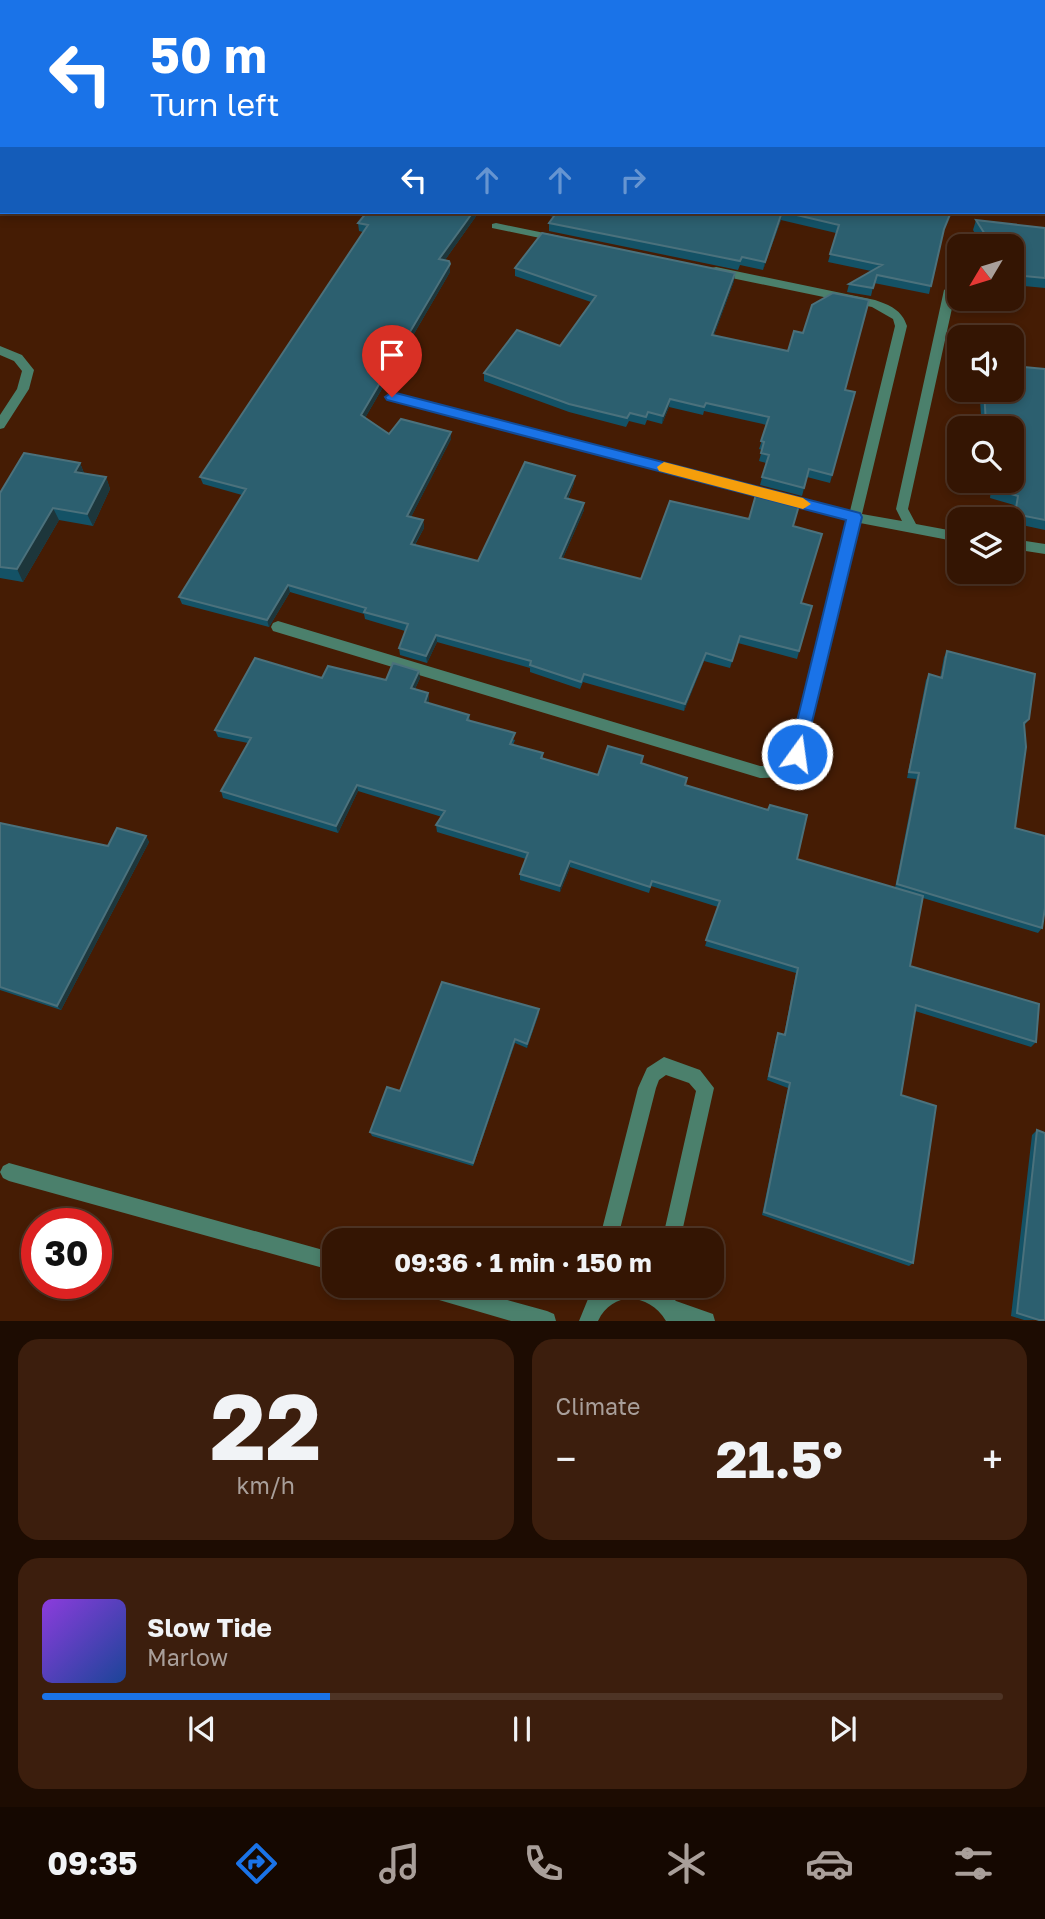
<!DOCTYPE html>
<html lang="en">
<head>
<meta charset="utf-8">
<style>
  :root { --surface:#341503; --page:#3c1e0d; --text:#f1f3f6; --muted:#a99f9a; --line:#4e3425; --accent:#1a73e8 }
  body { margin:0; font-family:"Golos Text",sans-serif; background:var(--page); color:var(--text); height:100vh; display:flex; flex-direction:column; font-size:26px; white-space:nowrap }
  * { box-sizing:border-box; margin:0 }
  p { font-size:23px; color:var(--muted) }
  .icon { flex:none; width:38px; height:38px; fill:none; stroke:currentColor; stroke-width:2; stroke-linecap:round; stroke-linejoin:round }
  .map { position:relative; height:1321px; overflow:hidden }
  .details { display:flex; flex-direction:column; gap:18px; padding:18px; background:#1d0c02; flex:1 }
  .details>* { flex:none }
  .hud { position:absolute; left:0px; top:0px; width:1046px; height:214px; box-shadow:0 4px 10px #0003,0 0 0 2px var(--line); background:#1a73e8; color:#fff; overflow:hidden }
  .needle { width:46px; rotate:232deg }
  .controls { position:absolute; left:947px; top:234px; display:grid; gap:14px }
  .controls a { display:grid; place-items:center; width:77px; height:77px; border-radius:14px; background:var(--surface); box-shadow:0 4px 10px #0003,0 0 0 2px var(--line); font-size:35px }
  .speed { position:absolute; left:21px; top:1208px; display:flex; gap:14px; font-size:35px; font-weight:700; text-align:center }
  .speed>* { display:grid; place-content:center; width:91px; height:91px; border-radius:50%; background:var(--surface); box-shadow:0 4px 10px #0003,0 0 0 2px var(--line); line-height:1 }
  .speed .limit { border:10px solid #d22; background:#fff; color:#111 }
  .pin { position:absolute; display:grid; place-items:center; width:60px; height:60px; color:#fff; margin:-72px -30px; border-radius:50% 50% 50% 0; rotate:-45deg; box-shadow:0 0 7px #0007 }
  .pin .icon { rotate:45deg }
  .me { position:absolute; width:77px; margin:-38px; rotate:14deg; stroke-linejoin:round; filter:drop-shadow(0 0 5px #0008) }
  .turn { display:flex; align-items:center; gap:24px; height:147px; padding:0 35px; font-size:32px }
  .turn .icon { width:91px; height:91px; stroke-width:2.5 }
  .turn b { display:block; font-size:49px; line-height:60px }
  .lanes { display:flex; align-items:center; height:66px; padding:0 35px; background:#0003; justify-content:center; gap:35px; direction:ltr }
  .lanes .off { opacity:.35 }
  .big { font-size:52px; font-weight:700; line-height:1.1 }
  .details .tile { flex:1; display:flex; flex-direction:column; justify-content:center; gap:10px; min-width:0; padding:0 24px; border-radius:21px; background:var(--page) }
  .details .dial { align-items:center; gap:0 }
  .dial b { font-size:91px; line-height:1 }
  .song { display:flex; align-items:center; gap:21px }
  .cover { width:84px; height:84px; border-radius:10px; background:linear-gradient(135deg,hsl(270 70% 55%),hsl(220 70% 35%)) }
  .played { height:7px; border-radius:4px; background:linear-gradient(90deg,var(--accent) 30%,var(--line) 30%) }
  .keys { display:flex; justify-content:space-around; direction:ltr }
  .heat { display:flex; justify-content:space-between; align-items:center; font-size:38px; direction:ltr }
  .details .tiles { flex:1; display:grid; gap:18px; grid-template-columns:1fr 1fr }
  .tile:last-child { grid-column:span 2 }
  .trip { position:absolute; left:322px; top:1228px; width:402px; height:70px; border-radius:21px; background:var(--surface); box-shadow:0 4px 10px #0003,0 0 0 2px var(--line); font-weight:700; line-height:70px; text-align:center }
  .tab-bar { display:flex; height:112px; justify-content:space-around; align-items:center; background:#150801; color:var(--muted) }
  .tab-bar .icon { width:49px; height:49px }
  .tab-bar .on { color:var(--accent) }
  .tab-bar b { font-size:32px; color:var(--text) }
  .map>svg:first-child { display:block }
  .lines { fill:none; stroke-linecap:round; stroke-linejoin:round }
  .lane { fill:#4b806c; fill-rule:evenodd }
  .street { fill:#4b806c; fill-rule:evenodd }
  .wall { fill:#145266 }
  .shaded-wall { fill:#1d363b }
  .building { fill:#2c5f6f; stroke:#4b717c; stroke-width:2 }
  .route { fill:#1a73e8; stroke:#114b97; stroke-width:2 }
  .slow { fill:#f59e0b }
</style>
</head>
<body>
<div class="map">
<svg width="1045" height="1321" viewBox="0 0 1045 1321">
  <rect width="100%" height="100%" fill="#451c04"/>
  <g class="lines">
    <path class="lane" d="M0,66l2,1v6l-2,-1z
      M0,346l22,9 12,15 -5,19 -25,39 -4,1v-14l17,-26 5,-18 -8,-10 -14,-6z"/>
    <path class="street" d="M496,223l63,13 5,3 -5,3 -67,-14v-4z
      M716,267l159,33c15,5 27,10 32,26l-45,188 40,7 -6,-12 48,-219 6,-4 6,4 -48,219 8,15 43,8v10l-99,-19 -56,231c-9,19 -24,24 -44,24l-487,-147 -2,-4 2,-4 5,-2 482,145c14,-1 22,-2 30,-14l57,-232 -455,-119 -6,-4 6,-4 458,118 45,-185 -2,-7 -21,-12 -160,-33v-6z
      M1012,539l33,5v10l-33,-5z
      M664,1057l36,13 14,18 -34,153h-18l34,-150 -7,-8 -23,-8 -7,5 -3,8 -39,153h-18l39,-153 9,-20z
      M9,1163l325,90v18l-325,-90 -6,-3 -3,-6 3,-6z
      M413,1286h43l91,25 7,3 2,7h-45l-89,-26 -7,-2z
      M605,1286h50l10,5 11,10 37,13 2,7h-49c-17,-28 -53,-31 -68,0h-19l9,-22z"/>
  </g>
  <path class="wall" d="M367,212h112l-34,48 5,12 -85,146 24,16 62,-2v7l-40,78 12,3 1,8 -9,17 63,16 96,-78 -6,16 16,4v7l-21,48 78,21 108,-60 44,7 9,77 10,3 -15,53 -59,-16 -8,25 -26,-7 -20,50 -101,-29 -3,7 -50,-17v-4l-93,-26 -10,21 -27,-8 -1,-7 6,-17 -40,-12 -1,-5 -74,-22 -21,35 -87,-23 -3,-7 63,-102 -39,-11 -3,-7 163,-245 -4,-1 -1,-8z
    M546,212h405l-8,21 -14,61 -55,-11 -3,13 -24,-4 2,-8 22,-13 -43,-9 8,-29 -55,-13 -18,50 -23,-5 -2,5 -189,-39v-8l5,-6 -8,-2z
    M976,220l69,8v60l-33,-3v-38h-29l-10,-17z
    M515,268l219,13 -20,54 131,55 10,2 -25,91 -23,-6 -5,19 -42,-11 6,-22 -7,-2 3,-11 -3,-1 8,-24 -63,-14 -1,4 -34,-8 -7,17 -15,-4 -2,5 -16,-4 -3,6 -57,-15 -85,-31v-8l76,-27 31,-44 -76,-26z
    M1012,366l33,3v161l-33,-7 2,-18 -24,-7 2,-17h20v-52h-30l-2,-29 4,-10 24,3 -1,-3h5z
    M80,463l4,10 22,4 4,12 -17,37 -34,-6 -36,62 -23,-4v-85z
    M947,651l82,68 -5,7 -9,102 27,100 -4,5 -115,-35 -13,68 126,76 -5,5 -116,-36 -14,84 12,168 -4,3 -147,-51 26,-127 -21,-8 9,-42 2,-5 6,2 12,-62 -91,-27 13,-39 -67,-21 -2,7 -79,-26 -10,25 -40,-12v-6l6,-15 -89,-27 -1,-7 6,-8 -84,-26 -20,42 -115,-35 -2,-7 27,-48 -30,-6 -3,-7 107,-52 64,2 34,-2 -5,11 13,4 1,7 -1,3 41,12 1,6 45,19 -2,5 30,8v5l55,17 44,-12 43,22 112,74 98,29 21,-109 -9,-1 19,-98 3,-6 11,4 4,-21z
    M0,823l108,23 38,-10 3,6 -88,168 -61,-20z
    M539,1013l-12,35 -12,-5 -42,123 -101,-30 -2,-4 30,-41z
    M1037,1130l8,190h-21l-13,-4 21,-181z"/>
  <path class="shaded-wall" d="M473,212h6l-39,55 -1,-8z
    M782,212l-1,8 -18,50 2,-8z
    M450,264v8l-88,151 -1,-8z
    M735,273l-1,8 -23,62 1,-8z
    M670,399l-1,8 -7,17 1,-8z
    M451,432v7l-43,84 -1,-7z
    M80,463l5,13 -10,-4z
    M575,476l-1,7 -9,23v-8z
    M106,477l4,12 -17,37 -6,-12z
    M584,503v7l-24,55v-7z
    M53,508l6,12 -36,62 -6,-13z
    M423,520l1,8 -13,23v-7z
    M288,585l2,7 -21,35 -2,-7z
    M436,635l1,7 -10,21 -1,-7z
    M706,653l-2,8 -20,50 1,-7z
    M419,671l1,7 -8,17 -1,-7z
    M428,693l1,7 -4,9v-7z
    M357,785l1,6 -20,42 -2,-7z
    M146,836l3,6 -88,168 -4,-4z
    M570,861v6l-10,25v-6z
    M539,1009v4l-12,35v-4z
    M515,1039v4l-42,123v-3z"/>
  <path class="building" d="M0,0h333l-2,2h-329v18h-2z
    M2,30v22h-2v-21z
    M367,212h106l-34,47 10,2 1,3 -89,151 28,19 12,-15 50,13 -44,84 16,4 -12,24 67,17 47,-99 50,14 -10,22 19,5 -24,55 81,21 29,-78 79,18 8,-28 43,11 -7,24 29,8 -21,69 11,3 -13,45 -59,-15 -8,25 -26,-8 -21,51 -101,-30 -3,8 -51,-17 1,-4 -95,-26 -10,21 -27,-8 9,-24 -44,-12 2,-4 -78,-23 -21,35 -88,-23 67,-108 -46,-12 168,-252 -10,-2z
    M557,212h225l-17,50 -23,-5 -2,4 -191,-38z
    M784,212h167l-7,17 -13,57 -54,-11 -4,13 -24,-4 33,-19 -52,-11 9,-29z
    M976,220l69,8v50l-33,-3v-28h-19z
    M542,233l193,40 -23,62 76,16 6,-20 9,2 9,-28 21,-12 36,7 -24,90 10,2 -23,83 -23,-6 -5,19 -42,-11 7,-22 -8,-2 3,-11 -3,-1 8,-24 -63,-14 -2,4 -34,-8 -7,17 -15,-4 -2,5 -16,-4 -3,5 -58,-14 -85,-31 33,-43 43,16 36,-50 -81,-28z
    M1012,366l33,3v151l-30,-6 3,-18 -24,-7 1,-8h17v-52h-20l-6,-5 -2,-34 28,3z
    M24,453l56,10 -5,9 31,5 -19,37 -34,-6 -36,61 -17,-2v-74z
    M947,651l88,23 -6,45 -5,4 2,24 -11,81 30,8v72l-3,20 -145,-44 22,-111 -10,-1 20,-98 13,4z
    M255,658l67,20 6,-12 58,14 7,-17 26,8 -8,17 17,5 -3,9 44,13 -2,5 48,13 -5,11 33,9 -2,5 57,17 10,-29 35,10 -2,7 46,15 -2,7 83,25 2,-5 37,10 -10,44 126,37 -13,70 129,38 -3,38 -120,-37 -15,90 35,11 -23,157 -149,-51 26,-129 -21,-7 9,-43 7,2 13,-67 -92,-28 14,-39 -68,-20 -2,6 -80,-26 -10,25 -40,-12 8,-21 -92,-28 9,-14 -88,-26 -21,41 -115,-35 30,-53 -36,-8z
    M0,823l108,23 9,-18 29,8 -89,170 -57,-19z
    M442,982l97,27 -12,35 -12,-5 -42,124 -103,-31 17,-45 13,4z
    M1037,1130l8,3v187h-6l-22,-7z"/>
  <path class="route" d="M392,392l468,121 2,4 -59,242 -6,2 -6,-2 -2,-5 57,-234 -459,-120 -2,-3z"/>
  <path class="slow" d="M664,462l139,36 8,6 -8,5 -144,-38 -2,-4z"/>
</svg>
<div class="controls">
<a><svg class="needle" viewBox="-14 -14 28 28"><path d="M0-13l5 13h-10z" fill="#e53935"/><path d="M0 13l5-13h-10z" fill="#a99f9a"/></svg></a>
<a><svg class="icon" aria-label="sound" viewBox="0 0 24 24"><path d="M4 9h4l5-4v14l-5-4H4zM17 9q2 3 0 6"/></svg></a>
<a><svg class="icon" aria-label="search" viewBox="0 0 24 24"><circle cx="10" cy="10" r="6"/><path d="M15 15l6 6"/></svg></a>
<a><svg class="icon" aria-label="layers" viewBox="0 0 24 24"><path d="M12 4l9 5-9 5-9-5zM3 14l9 5 9-5"/></svg></a>
</div>
<div class="speed"><div class="limit">30</div></div>
<div class="pin" style="left:392px;top:397px;background:#d93025"><svg class="icon" aria-label="arrive" viewBox="0 0 24 24"><path d="M6 21V4h12l-3 4 3 4H6"/></svg></div>
<svg class="me" style="left:797px;top:754px" viewBox="-20 -20 40 40"><circle r="17" fill="#1a73e8" stroke="#fff" stroke-width="3"/><path d="M0-11L8 9 0 5-8 9z" fill="#fff"/></svg>
<div class="trip">09:36 · 1 min · 150 m</div>
<div class="hud">
<div class="turn"><svg class="icon" aria-label="left" viewBox="0 0 24 24"><path d="M17 20v-9H6M10 6l-5 5 5 5"/></svg><div><b>50 m</b>Turn left</div></div>
<div class="lanes"><svg class="icon" aria-label="left" viewBox="0 0 24 24"><path d="M17 20v-9H6M10 6l-5 5 5 5"/></svg><svg class="icon off" aria-label="ahead" viewBox="0 0 24 24"><path d="M12 20V5M6 11l6-6 6 6"/></svg><svg class="icon off" aria-label="ahead" viewBox="0 0 24 24"><path d="M12 20V5M6 11l6-6 6 6"/></svg><svg class="icon off" aria-label="right" viewBox="0 0 24 24"><path d="M7 20v-9h11M14 6l5 5-5 5"/></svg></div>
</div>
</div>
<section class="details">
<div class="tiles">
<div class="tile dial"><b>22</b><p>km/h</p></div>
<div class="tile"><p>Climate</p>
<div class="heat"><a>−</a><b class="big">21.5°</b><a>+</a></div>
</div>
<div class="tile">
<div class="song"><i class="cover"></i><div><b>Slow Tide</b><p>Marlow</p></div></div>
<div class="played"></div>
<div class="keys"><svg class="icon" aria-label="previous" viewBox="0 0 24 24"><path d="M18 5L8 12l10 7zM5 5v14"/></svg><svg class="icon" aria-label="pause" viewBox="0 0 24 24"><path d="M8 5v14M16 5v14"/></svg><svg class="icon" aria-label="next" viewBox="0 0 24 24"><path d="M6 5l10 7-10 7zM19 5v14"/></svg></div>
</div>
</div>
</section>
<nav class="tab-bar">
<b>09:35</b>
<svg class="icon on" aria-label="directions" viewBox="0 0 24 24"><path d="M12 3l9 9-9 9-9-9zM9 14v-3h6M13 9l2 2-2 2"/></svg>
<svg class="icon" aria-label="music" viewBox="0 0 24 24"><path d="M9 18V5l10-2v13"/><circle cx="6" cy="18" r="3"/><circle cx="16" cy="16" r="3"/></svg>
<svg class="icon" aria-label="phone" viewBox="0 0 24 24"><path d="M5 4h4l2 5-3 2q2 4 5 5l2-3 5 2v4C11 20 4 13 5 4z"/></svg>
<svg class="icon" aria-label="climate" viewBox="0 0 24 24"><path d="M12 3v18M4 7l16 10M4 17L20 7"/></svg>
<svg class="icon" aria-label="car" viewBox="0 0 24 24"><path d="M5 17H2v-5l4-1 3-4h7l3 4 3 1v5h-3M9 17h6M6 11h13"/><circle cx="7" cy="17" r="2"/><circle cx="17" cy="17" r="2"/></svg>
<svg class="icon" aria-label="filters" viewBox="0 0 24 24"><path d="M4 7h16M4 17h16"/><circle cx="9" cy="7" r="2"/><circle cx="15" cy="17" r="2"/></svg>
</nav>
</body>
</html>
